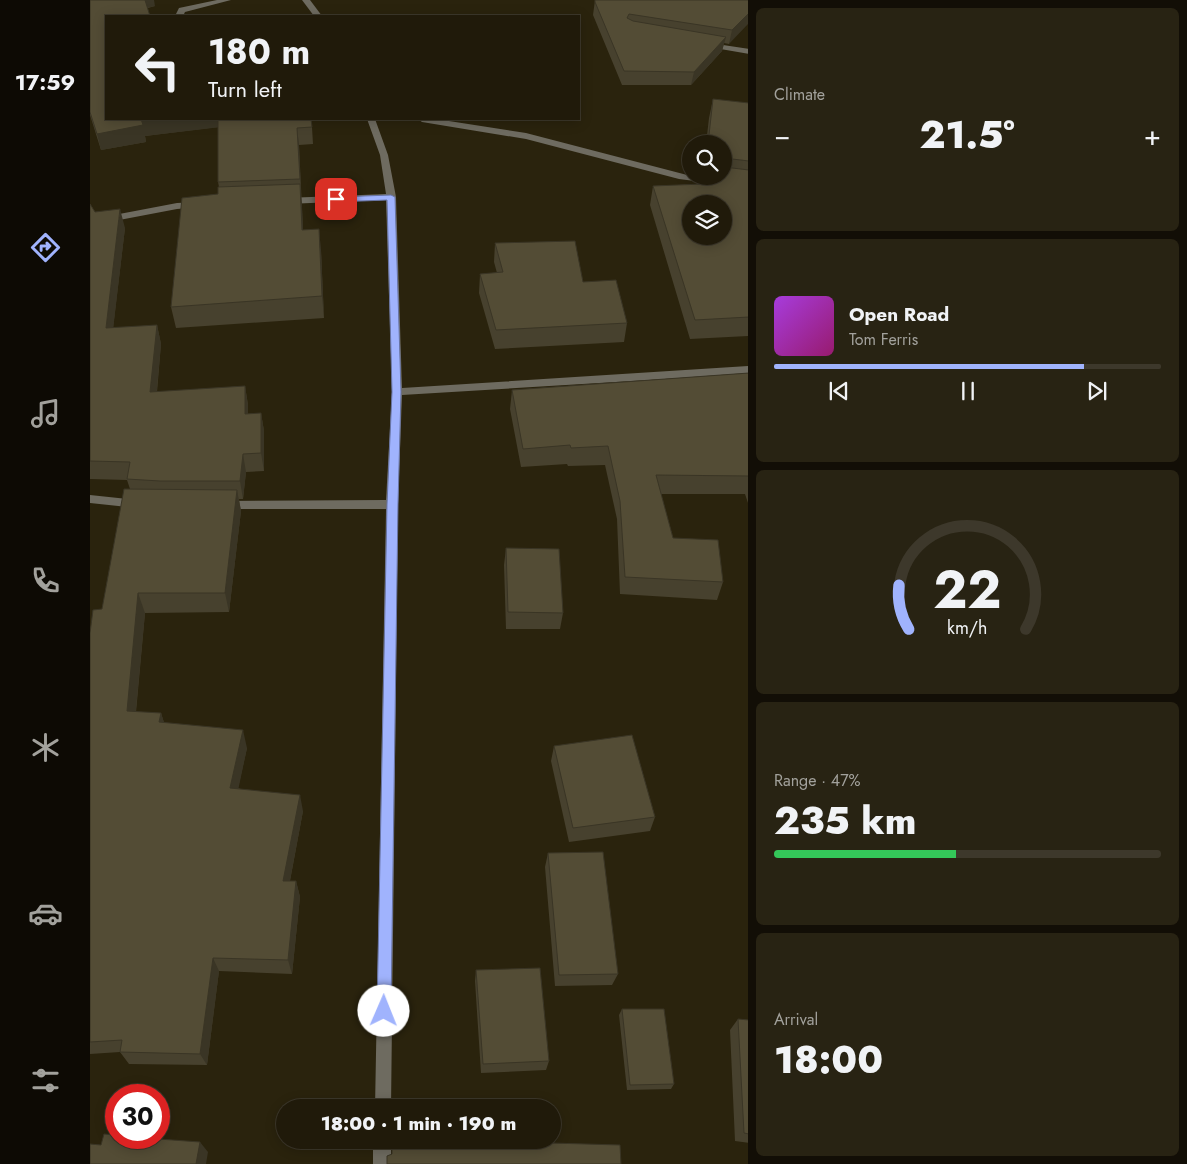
<!DOCTYPE html>
<html lang="en">
<head>
<meta charset="utf-8">
<style>
  :root { --surface:#201a0a; --page:#282313; --text:#f1f3f6; --muted:#a2a19c; --line:#3d382b; --accent:#a0b3fd }
  body { margin:0; font-family:Jost,sans-serif; background:var(--page); color:var(--text); height:100vh; display:flex; flex-direction:column; font-size:19px; white-space:nowrap }
  * { box-sizing:border-box; margin:0 }
  p { font-size:16px; color:var(--muted) }
  .icon { flex:none; width:28px; height:28px; fill:none; stroke:currentColor; stroke-width:2; stroke-linecap:round; stroke-linejoin:round }
  .map { position:relative; flex:1; overflow:hidden }
  .details { display:flex; flex-direction:column; gap:8px; padding:8px; background:#120e06; width:439px }
  .details>* { flex:none }
  .guide { position:absolute; left:15px; top:15px; width:475px; height:105px; border-radius:0px; box-shadow:0 2px 12px #0003,0 0 0 1px var(--line); background:#201a0a; color:var(--text); overflow:hidden }
  .tools { position:absolute; left:592px; top:135px; display:grid; gap:10px }
  .tools a { display:grid; place-items:center; width:50px; height:50px; border-radius:50%; background:var(--surface); box-shadow:0 2px 12px #0003,0 0 0 1px var(--line); font-size:25px }
  .speed { position:absolute; left:15px; top:1084px; display:flex; gap:10px; font-size:25px; font-weight:700; text-align:center }
  .speed>* { display:grid; place-content:center; width:65px; height:65px; border-radius:50%; background:var(--surface); box-shadow:0 2px 12px #0003,0 0 0 1px var(--line); line-height:1 }
  .speed .limit { border:8px solid #d22; background:#fff; color:#111 }
  .pin { position:absolute; display:grid; place-items:center; width:42px; height:42px; color:#fff; margin:-21px; border-radius:10px; box-shadow:0 2px 8px #0006 }
  .me { position:absolute; width:55px; margin:-28px; rotate:1deg; stroke-linejoin:round; filter:drop-shadow(0 0 4px #0008) }
  .turn { display:flex; align-items:center; gap:18px; height:105px; padding:0 20px; font-size:22px }
  .turn .icon { width:65px; height:65px; stroke-width:2.5 }
  .turn b { display:block; font-size:35px; line-height:42px }
  .big { font-size:38px; font-weight:800; line-height:1.1 }
  .details .tile { flex:1; display:flex; flex-direction:column; justify-content:center; gap:8px; min-width:0; padding:0 18px; border-radius:8px; background:var(--page) }
  .details .dial { align-items:center; gap:0 }
  .dial svg { height:130px; overflow:visible; fill:none; stroke:var(--line); stroke-width:7; stroke-linecap:round; text-anchor:middle }
  .dial text { fill:var(--text); stroke:none }
  .song { display:flex; align-items:center; gap:15px }
  .cover { width:60px; height:60px; border-radius:8px; background:linear-gradient(135deg,hsl(280 70% 55%),hsl(320 70% 35%)) }
  .played { height:5px; border-radius:2px; background:linear-gradient(90deg,var(--accent) 80%,var(--line) 80%) }
  .keys { display:flex; justify-content:space-around; direction:ltr }
  .heat { display:flex; justify-content:space-between; align-items:center; font-size:28px; direction:ltr }
  .charge { height:8px; border-radius:4px; background:linear-gradient(90deg,#34c759 47%,var(--line) 0) }
  .trip { position:absolute; left:186px; top:1099px; width:285px; height:50px; border-radius:25px; background:var(--surface); box-shadow:0 2px 12px #0003,0 0 0 1px var(--line); font-weight:800; line-height:50px; text-align:center }
  main { display:flex; flex:1; min-height:0 }
  .menu { display:flex; flex-direction:column; width:90px; justify-content:space-around; align-items:center; background:#0d0a04; color:var(--muted) }
  .menu .icon { width:35px; height:35px }
  .menu .current { color:var(--accent) }
  .menu b { font-size:22px; color:var(--text) }
  .map>svg:first-child { display:block }
  .lines { fill:none; stroke-linecap:round; stroke-linejoin:round }
  .minor { fill:#6e6b60; fill-rule:evenodd }
  .wall { fill:#47412e }
  .shaded-wall { fill:#3a3525 }
  .building { fill:#534c35; stroke:#3a3525; fill-rule:evenodd }
  .route { fill:#a0b3fd; stroke:#6874a4 }
</style>
</head>
<body>
<main>
<nav class="menu">
<b>17:59</b>
<svg class="icon current" aria-label="directions" viewBox="0 0 24 24"><path d="M12 3l9 9-9 9-9-9zM9 14v-3h6M13 9l2 2-2 2"/></svg>
<svg class="icon" aria-label="music" viewBox="0 0 24 24"><path d="M9 18V5l10-2v13"/><circle cx="6" cy="18" r="3"/><circle cx="16" cy="16" r="3"/></svg>
<svg class="icon" aria-label="phone" viewBox="0 0 24 24"><path d="M5 4h4l2 5-3 2q2 4 5 5l2-3 5 2v4C11 20 4 13 5 4z"/></svg>
<svg class="icon" aria-label="climate" viewBox="0 0 24 24"><path d="M12 3v18M4 7l16 10M4 17L20 7"/></svg>
<svg class="icon" aria-label="car" viewBox="0 0 24 24"><path d="M5 17H2v-5l4-1 3-4h7l3 4 3 1v5h-3M9 17h6M6 11h13"/><circle cx="7" cy="17" r="2"/><circle cx="17" cy="17" r="2"/></svg>
<svg class="icon" aria-label="filters" viewBox="0 0 24 24"><path d="M4 7h16M4 17h16"/><circle cx="9" cy="7" r="2"/><circle cx="15" cy="17" r="2"/></svg>
</nav>
<div class="map">
<svg width="659" height="1164" viewBox="0 0 659 1164">
  <rect width="100%" height="100%" fill="#2a230d"/>
  <g class="lines">
    <path class="minor" d="M127,0h14l-46,12 -2,4h-8l4,-8z
      M212,0h8l12,16h-8z
      M613,42l46,7v5l-46,-8z
      M277,119h8l13,36 8,42 6,191 347,-22v8l-347,21 -4,109 -7,604h-16l11,-599h-161l-6,-4 6,-4 161,-1 6,-108 -6,-192 -100,4 -5,-3 5,-3 100,-4 -6,-39z
      M328,119h18l90,14 165,43 58,6v6l-70,-9 -153,-40 -104,-17z
      M109,202l3,1v4l-25,2 -63,12 -5,-3 5,-3 63,-12z
      M0,495l47,5 6,4 -6,4 -47,-5z
      M283,1140h18v24h-18z"/>
  </g>
  <path class="wall" d="M0,0l65,6 -7,2 -42,111 206,8 1,17 -14,1 4,85 18,20 3,68 -148,10 -5,-21 47,-113 1,-7 -1,-5v-55l-73,9 1,6 -45,8 -11,-35z
    M505,0h154l-20,44 -5,-1 -2,8 -31,34h-69l-29,-70z
    M623,99l36,4v233l-59,3 -40,-134 3,-19 48,-2 2,-8h21v-32h-18l3,-26z
    M0,204l5,8 30,16 -12,100 44,-3 4,19 -4,48 88,-6 3,19v9l13,-1 3,18v40l-18,1 -3,27h-4l2,12 -12,101 -84,1 -9,99 25,1 3,10 83,25 -9,40 65,23 -13,70h6l4,16 -8,77 -73,-3 -12,94 -78,-1 -9,-12 -30,2v-421l12,-24 28,-120 -3,-9 -37,-1z
    M405,243l88,39 44,41 -3,19 -129,7 -16,-56 1,-19 17,-1 -3,-11z
    M659,373v133l-4,-12h-84l12,44 50,44 -6,18 -97,-6 -3,-75 -12,-54 -37,1 -1,-2 -46,3 -11,-58 2,-19z
    M416,548l57,65 -3,16h-54l-2,-64z
    M464,746l101,71 -5,14 -81,11 -18,-81z
    M458,853l70,121 -6,11 -57,1 -10,-119z
    M386,970l73,91 -3,9 -65,3 -6,-92z
    M532,1009l52,75 -3,5 -44,1 -8,-75z
    M648,1019l11,1v123l-14,-2 -5,-111z"/>
  <path class="shaded-wall" d="M54,0h10l1,6 -9,2z
    M659,13v10l-20,21 3,-14z
    M636,37l-4,14 -31,34 3,-13z
    M51,119h79l1,8 -76,9 1,6 -45,8 -4,-16z
    M207,128l2,17 2,51z
    M210,184l2,22 2,45 -2,-21z
    M30,209l5,19 -14,119 -5,-19z
    M229,229l2,21 3,68 -2,-22z
    M67,325l4,19 -6,66 -5,-18z
    M155,386l3,19v27l-3,-18z
    M171,413l3,18v40l-3,-18z
    M153,454l3,18 -3,27 -3,-18z
    M147,490l4,21 -12,101 -4,-19z
    M48,593l7,20 -11,117 -7,-19z
    M71,713l6,18 -8,-9z
    M153,730l4,18 -12,57 -5,-17z
    M210,795l3,16 -16,85 -4,-15z
    M206,881l4,16 -8,77 -4,-14z
    M123,958l6,13 -12,94 -7,-11z
    M110,1142l8,10 -2,12h-10z"/>
  <path class="building" d="M0,0h55l5,16h-44v103h38h-3l2,6 -46,9 -7,-22z
    M505,0h154v13l-17,17 -103,-16 -2,4 6,3 93,16 -32,35 -70,-1 -29,-69z
    M340,15v1h-21z
    M623,99l36,4v58l-25,-3v-14h-16z
    M128,119h93l1,8 -15,1 3,51 -82,3z
    M634,167l25,3v147l-54,3 -42,-134 50,-2 1,-8h20zM601,204h33v32h-33z
    M210,184l2,46 17,-1 3,67 -151,11 11,-109 36,-4v-7z
    M0,204l5,8 25,-3 -14,119 51,-3 -7,67 95,-6v28l16,-1v40l-18,1 -3,27h-80l-33,-2 3,-17 -40,-1z
    M485,241l8,41 33,-2 11,43 -131,7 -16,-56 23,-2 -8,-29z
    M659,373v103l-93,-1 17,63 45,2 5,42 -98,-5 -5,-76 -12,-55 -37,2 -1,-3 -47,4 -11,-59z
    M34,489l113,1 -12,103h-87l-11,118 34,2 -2,9 84,8 -13,58 70,7 -17,86h13l-8,79 -75,-2 -13,96 -80,-2 2,-12 -32,2v-409l3,-23 9,-1z
    M416,548l53,1 4,64 -55,-1z
    M542,735l23,82 -82,11 -19,-82z
    M513,852l15,122 -59,1 -11,-122z
    M450,968l9,93 -66,3 -7,-94z
    M532,1009h42l10,75 -44,1z
    M648,1019l11,1v114l-5,-1z
    M14,1134l12,1v3h29l55,4 -4,22h-106v-20l11,1z
    M302,1140h124v2l104,3 1,19h-234v-8l5,-2z"/>
  <path class="route" d="M301,195l4,2 6,195 -3,112 -7,507 -2,5 -5,2 -5,-2 -2,-5 10,-507 5,-112 -5,-192 -51,2 -4,-3 4,-2z"/>
</svg>
<div class="tools">
<a><svg class="icon" aria-label="search" viewBox="0 0 24 24"><circle cx="10" cy="10" r="6"/><path d="M15 15l6 6"/></svg></a>
<a><svg class="icon" aria-label="layers" viewBox="0 0 24 24"><path d="M12 4l9 5-9 5-9-5zM3 14l9 5 9-5"/></svg></a>
</div>
<div class="speed"><div class="limit">30</div></div>
<div class="pin" style="left:246px;top:199px;background:#d93025"><svg class="icon" aria-label="arrive" viewBox="0 0 24 24"><path d="M6 21V4h12l-3 4 3 4H6"/></svg></div>
<svg class="me" style="left:294px;top:1011px" viewBox="-20 -20 40 40"><circle r="19" fill="#fff"/><path d="M0-13L10 11 0 6-10 11z" fill="#a0b3fd"/></svg>
<div class="trip">18:00 · 1 min · 190 m</div>
<div class="guide">
<div class="turn"><svg class="icon" aria-label="left" viewBox="0 0 24 24"><path d="M17 20v-9H6M10 6l-5 5 5 5"/></svg><div><b>180 m</b>Turn left</div></div>
</div>
</div>
<section class="details">
<div class="tile"><p>Climate</p>
<div class="heat"><a>−</a><b class="big">21.5°</b><a>+</a></div>
</div>
<div class="tile">
<div class="song"><i class="cover"></i><div><b>Open Road</b><p>Tom Ferris</p></div></div>
<div class="played"></div>
<div class="keys"><svg class="icon" aria-label="previous" viewBox="0 0 24 24"><path d="M18 5L8 12l10 7zM5 5v14"/></svg><svg class="icon" aria-label="pause" viewBox="0 0 24 24"><path d="M8 5v14M16 5v14"/></svg><svg class="icon" aria-label="next" viewBox="0 0 24 24"><path d="M6 5l10 7-10 7zM19 5v14"/></svg></div>
</div>
<div class="tile dial"><svg viewBox="0 0 100 80">
<path d="M14 69A42 42 0 1 1 86 69"/>
<path d="M14 69A42 42 0 0 1 8 42" stroke="#a0b3fd"/>
<text x="50" y="56" font-size="32" font-weight="700">22</text>
<text x="50" y="72" font-size="11">km/h</text>
</svg></div>
<div class="tile"><p>Range · 47%</p><b class="big">235 km</b><div class="charge"></div></div>
<div class="tile"><p>Arrival</p><b class="big">18:00</b></div>
</section>
</main>
</body>
</html>
